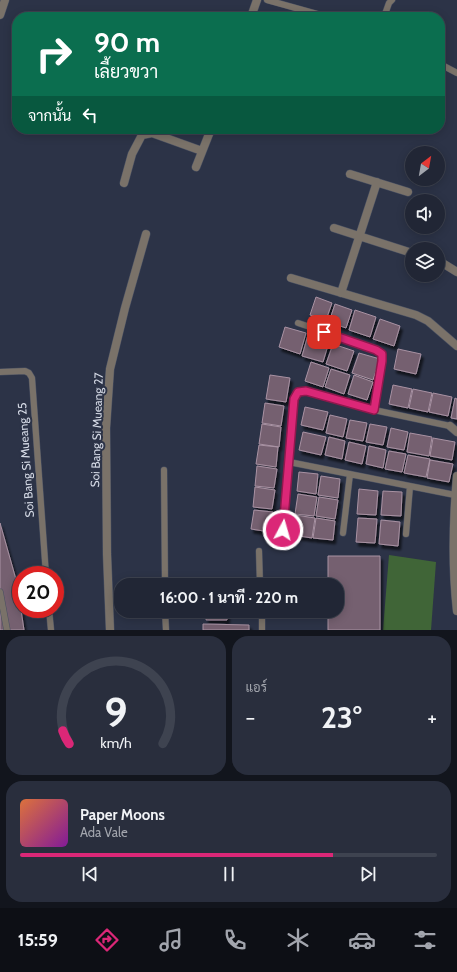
<!DOCTYPE html>
<html lang="th">
<head>
<meta charset="utf-8">
<style>
  :root { --surface:#212635; --page:#292e3d; --text:#f1f3f6; --muted:#a2a5ad; --line:#3e4350; --accent:#db2777 }
  body { margin:0; font-family:Cabin,Sarabun,sans-serif; background:var(--page); color:var(--text); height:100vh; display:flex; flex-direction:column; font-size:15px; white-space:nowrap }
  * { box-sizing:border-box; margin:0 }
  p { font-size:13px; color:var(--muted) }
  .icon { flex:none; width:22px; height:22px; fill:none; stroke:currentColor; stroke-width:2; stroke-linecap:round; stroke-linejoin:round }
  .map { position:relative; height:630px; overflow:hidden }
  .details { display:flex; flex-direction:column; gap:6px; padding:6px; background:#12151d; flex:1 }
  .details>* { flex:none }
  .hud { position:absolute; left:12px; top:12px; width:433px; height:122px; border-radius:16px; box-shadow:0 2px 10px #0003,0 0 0 1px var(--line); background:#0b6e4f; color:#fff; overflow:hidden }
  .needle { width:26px; rotate:31deg }
  .controls { position:absolute; left:405px; top:146px; display:grid; gap:8px }
  .controls a { display:grid; place-items:center; width:40px; height:40px; border-radius:50%; background:var(--surface); box-shadow:0 2px 10px #0003,0 0 0 1px var(--line); font-size:20px }
  .speed { position:absolute; left:12px; top:566px; display:flex; gap:8px; font-size:20px; font-weight:700; text-align:center }
  .speed>* { display:grid; place-content:center; width:52px; height:52px; border-radius:50%; background:var(--surface); box-shadow:0 2px 10px #0003,0 0 0 1px var(--line); line-height:1 }
  .speed .limit { border:6px solid #d22; background:#fff; color:#111 }
  .pin { position:absolute; display:grid; place-items:center; width:34px; height:34px; color:#fff; margin:-17px; border-radius:8px; box-shadow:0 2px 6px #0006 }
  .me { position:absolute; width:44px; margin:-22px; rotate:6deg; stroke-linejoin:round; filter:drop-shadow(0 0 3px #0008) }
  .turn { display:flex; align-items:center; gap:14px; height:84px; padding:0 16px; font-size:18px }
  .turn .icon { width:52px; height:52px; stroke-width:2.5 }
  .turn b { display:block; font-size:28px; line-height:34px }
  .then { display:flex; align-items:center; height:38px; padding:0 16px; background:#0003; gap:8px; font-size:15px }
  .big { font-size:30px; font-weight:700; line-height:1.1 }
  .details .tile { flex:1; display:flex; flex-direction:column; justify-content:center; gap:6px; min-width:0; padding:0 14px; border-radius:16px; background:var(--page) }
  .details .dial { align-items:center; gap:0 }
  .dial svg { height:104px; overflow:visible; fill:none; stroke:var(--line); stroke-width:7; stroke-linecap:round; text-anchor:middle }
  .dial text { fill:var(--text); stroke:none }
  .song { display:flex; align-items:center; gap:12px }
  .cover { width:48px; height:48px; border-radius:6px; background:linear-gradient(135deg,hsl(20 70% 55%),hsl(290 70% 35%)) }
  .played { height:4px; border-radius:2px; background:linear-gradient(90deg,var(--accent) 75%,var(--line) 75%) }
  .keys { display:flex; justify-content:space-around; direction:ltr }
  .heat { display:flex; justify-content:space-between; align-items:center; font-size:22px; direction:ltr }
  .details .tiles { flex:1; display:grid; gap:6px; grid-template-columns:1fr 1fr }
  .tile:last-child { grid-column:span 2 }
  .trip { position:absolute; left:114px; top:578px; width:230px; height:40px; border-radius:16px; background:var(--surface); box-shadow:0 2px 10px #0003,0 0 0 1px var(--line); font-weight:700; line-height:40px; text-align:center }
  .tab-bar { display:flex; height:64px; justify-content:space-around; align-items:center; background:#0d0f15; color:var(--muted) }
  .tab-bar .icon { width:28px; height:28px }
  .tab-bar .selected { color:var(--accent) }
  .tab-bar b { font-size:18px; color:var(--text) }
  .map>svg:first-child { display:block }
  .green { fill:#406537 }
  .building { fill:#756070; stroke:#a992a3; filter:url(#shadow) }
  .lines { fill:none; stroke-linecap:round; stroke-linejoin:round }
  .service-casing { stroke:#4a5163; stroke-width:7 }
  .minor-casing { stroke:#4a5163; stroke-width:9 }
  .service { stroke:#7a7269; stroke-width:6 }
  .minor { stroke:#7a7269; stroke-width:8 }
  .route-casing { stroke:#8e194d; stroke-width:10 }
  .route { stroke:#db2777; stroke-width:7 }
  .labels { text-anchor:middle; stroke-width:4; stroke-linejoin:round; paint-order:stroke }
  .street-label { font-size:12px; fill:#d4d9e5; stroke:#2c3347 }
</style>
</head>
<body>
<div class="map">
<svg width="457" height="630" viewBox="0 0 457 630">
  <defs>
    <filter id="shadow"><feDropShadow dx="2.5" dy="4" stdDeviation="1" flood-color="#0009"/></filter>
  </defs>
  <rect width="100%" height="100%" fill="#2c3347"/>
  <path class="green" d="M389,555l47,7 -5,68h-48z"/>
  <path class="building" d="M316,297l16,6 -6,17 -16,-5z
    M335,304l17,6 -6,18 -17,-6z
    M355,310l21,7 -6,20 -21,-7z
    M380,319l20,7 -6,20 -21,-7z
    M285,327l21,6 -6,21 -21,-7z
    M308,335l21,7 -6,20 -21,-6z
    M333,344l21,7 -7,20 -21,-7z
    M398,349l23,5 -5,20 -22,-5z
    M359,353l21,6 -7,21 -21,-7z
    M311,362l18,6 -6,19 -18,-6z
    M331,369l19,6 -6,19 -19,-7z
    M270,375l20,3 -4,24 -20,-3z
    M354,375l19,7 -6,18 -19,-6z
    M393,385l19,4 -4,19 -19,-4z
    M413,389l19,4 -4,19 -19,-4z
    M433,393l19,4 -4,19 -19,-4z
    M455,398l2,1v20l-6,-1z
    M265,403l19,3 -3,20 -19,-3z
    M305,407l23,5 -5,18 -22,-5z
    M330,415l17,4 -4,18 -17,-4z
    M350,420l17,3 -4,18 -17,-3z
    M262,424l19,3 -2,20 -20,-3z
    M370,424l17,3 -4,18 -17,-3z
    M391,428l17,4 -4,18 -17,-3z
    M303,432l23,5 -5,18 -22,-5z
    M410,433l22,4 -3,19 -22,-4z
    M329,437l16,4 -3,18 -17,-4z
    M433,438l22,4 -3,18 -22,-4z
    M349,442l17,4 -4,18 -17,-4z
    M259,445l19,2 -2,20 -20,-3z
    M369,446l17,4 -3,18 -17,-4z
    M389,451l17,3 -4,18 -17,-3z
    M408,455l22,4 -4,18 -22,-4z
    M430,460l23,4 -4,18 -22,-4z
    M257,466l20,3 -3,19 -19,-2z
    M299,472l19,2 -2,20 -19,-3z
    M321,476l19,3 -2,19 -20,-3z
    M255,487l20,3 -3,19 -19,-2z
    M359,489l19,2 -2,24 -19,-1z
    M383,491l19,1 -1,24 -20,-1z
    M298,494l19,3 -3,19 -19,-2z
    M319,497l19,3 -3,19 -19,-3z
    M254,510l19,2 -3,20 -19,-3z
    M295,515l20,3 -3,20 -19,-3z
    M316,518l19,3 -2,19 -20,-2z
    M358,518l19,1 -2,24 -19,-1z
    M381,520l19,2 -2,24 -19,-2z
    M0,523l17,60 7,47h-24z
    M328,556h52v74h-52v-19h9v-26h-9z
    M207,611h20v9h-21z
    M203,624l46,1v5h-46z"/>
  <g class="lines">
    <defs>
      <path id="service" d="M267,0l61,17
        M384,17l5,-14 3,-3
        M440,64l17,9
        M298,323l78,26 6,5 1,7 -9,49
        M0,372l25,-1 4,2 3,5 14,197
        M289,462l166,33
        M164,470l1,115
        M283,530l11,-131 4,-7 8,-1 68,19 76,16
        M343,533l7,-59
        M406,534l4,-48
        M259,551l1,34
        M0,592l7,38
        M49,609l2,21
        M165,611l1,19
        M262,611v19"/>
      <path id="minor" d="M0,15l5,-15
        M251,17l6,-17
        M196,167l15,-38
        M350,174l58,18
        M124,183l8,-29 10,-19 10,-2 50,18
        M334,228l78,25
        M438,262l6,2 13,8
        M291,278l125,37 12,6 29,25
        M341,293l36,-111
        M450,426l7,6
        M457,476c-4,45 -5,91 0,135
        M110,630l-3,-76 -1,-126 4,-59 15,-61 21,-74"/>
    </defs>
    <use href="#service" class="service-casing"/>
    <use href="#minor" class="minor-casing"/>
    <use href="#service" class="service"/>
    <use href="#minor" class="minor"/>
  </g>
  <g class="lines">
    <defs>
      <path id="route" d="M283,530l11,-131 4,-7 8,-1 68,19 8,-49v-7l-6,-4 -52,-18"/>
    </defs>
    <use href="#route" class="route-casing"/>
    <use href="#route" class="route"/>
  </g>
  <g class="labels">
    <g class="street-label">
      <text transform="translate(97 430) rotate(-88)" y="4">Soi Bang Si Mueang 27</text>
      <text transform="translate(26 460) rotate(-94)" y="4">Soi Bang Si Mueang 25</text>
    </g>
  </g>
</svg>
<div class="controls">
<a><svg class="needle" viewBox="-14 -14 28 28"><path d="M0-13l5 13h-10z" fill="#e53935"/><path d="M0 13l5-13h-10z" fill="#a2a5ad"/></svg></a>
<a><svg class="icon" aria-label="sound" viewBox="0 0 24 24"><path d="M4 9h4l5-4v14l-5-4H4zM17 9q2 3 0 6"/></svg></a>
<a><svg class="icon" aria-label="layers" viewBox="0 0 24 24"><path d="M12 4l9 5-9 5-9-5zM3 14l9 5 9-5"/></svg></a>
</div>
<div class="speed"><div class="limit">20</div></div>
<div class="pin" style="left:324px;top:332px;background:#d93025"><svg class="icon" aria-label="arrive" viewBox="0 0 24 24"><path d="M6 21V4h12l-3 4 3 4H6"/></svg></div>
<svg class="me" style="left:283px;top:530px" viewBox="-20 -20 40 40"><circle r="17" fill="#db2777" stroke="#fff" stroke-width="3"/><path d="M0-11L8 9 0 5-8 9z" fill="#fff"/></svg>
<div class="trip">16:00 · 1 นาที · 220 m</div>
<div class="hud">
<div class="turn"><svg class="icon" aria-label="right" viewBox="0 0 24 24"><path d="M7 20v-9h11M14 6l5 5-5 5"/></svg><div><b>90 m</b>เลี้ยวขวา</div></div>
<div class="then">จากนั้น<svg class="icon" aria-label="left" viewBox="0 0 24 24"><path d="M17 20v-9H6M10 6l-5 5 5 5"/></svg></div>
</div>
</div>
<section class="details">
<div class="tiles">
<div class="tile dial"><svg viewBox="0 0 100 80">
<path d="M14 69A42 42 0 1 1 86 69"/>
<path d="M14 69A42 42 0 0 1 9 59" stroke="#db2777"/>
<text x="50" y="56" font-size="32" font-weight="700">9</text>
<text x="50" y="72" font-size="11">km/h</text>
</svg></div>
<div class="tile"><p>แอร์</p>
<div class="heat"><a>−</a><b class="big">23°</b><a>+</a></div>
</div>
<div class="tile">
<div class="song"><i class="cover"></i><div><b>Paper Moons</b><p>Ada Vale</p></div></div>
<div class="played"></div>
<div class="keys"><svg class="icon" aria-label="previous" viewBox="0 0 24 24"><path d="M18 5L8 12l10 7zM5 5v14"/></svg><svg class="icon" aria-label="pause" viewBox="0 0 24 24"><path d="M8 5v14M16 5v14"/></svg><svg class="icon" aria-label="next" viewBox="0 0 24 24"><path d="M6 5l10 7-10 7zM19 5v14"/></svg></div>
</div>
</div>
</section>
<nav class="tab-bar">
<b>15:59</b>
<svg class="icon selected" aria-label="directions" viewBox="0 0 24 24"><path d="M12 3l9 9-9 9-9-9zM9 14v-3h6M13 9l2 2-2 2"/></svg>
<svg class="icon" aria-label="music" viewBox="0 0 24 24"><path d="M9 18V5l10-2v13"/><circle cx="6" cy="18" r="3"/><circle cx="16" cy="16" r="3"/></svg>
<svg class="icon" aria-label="phone" viewBox="0 0 24 24"><path d="M5 4h4l2 5-3 2q2 4 5 5l2-3 5 2v4C11 20 4 13 5 4z"/></svg>
<svg class="icon" aria-label="climate" viewBox="0 0 24 24"><path d="M12 3v18M4 7l16 10M4 17L20 7"/></svg>
<svg class="icon" aria-label="car" viewBox="0 0 24 24"><path d="M5 17H2v-5l4-1 3-4h7l3 4 3 1v5h-3M9 17h6M6 11h13"/><circle cx="7" cy="17" r="2"/><circle cx="17" cy="17" r="2"/></svg>
<svg class="icon" aria-label="filters" viewBox="0 0 24 24"><path d="M4 7h16M4 17h16"/><circle cx="9" cy="7" r="2"/><circle cx="15" cy="17" r="2"/></svg>
</nav>
</body>
</html>
